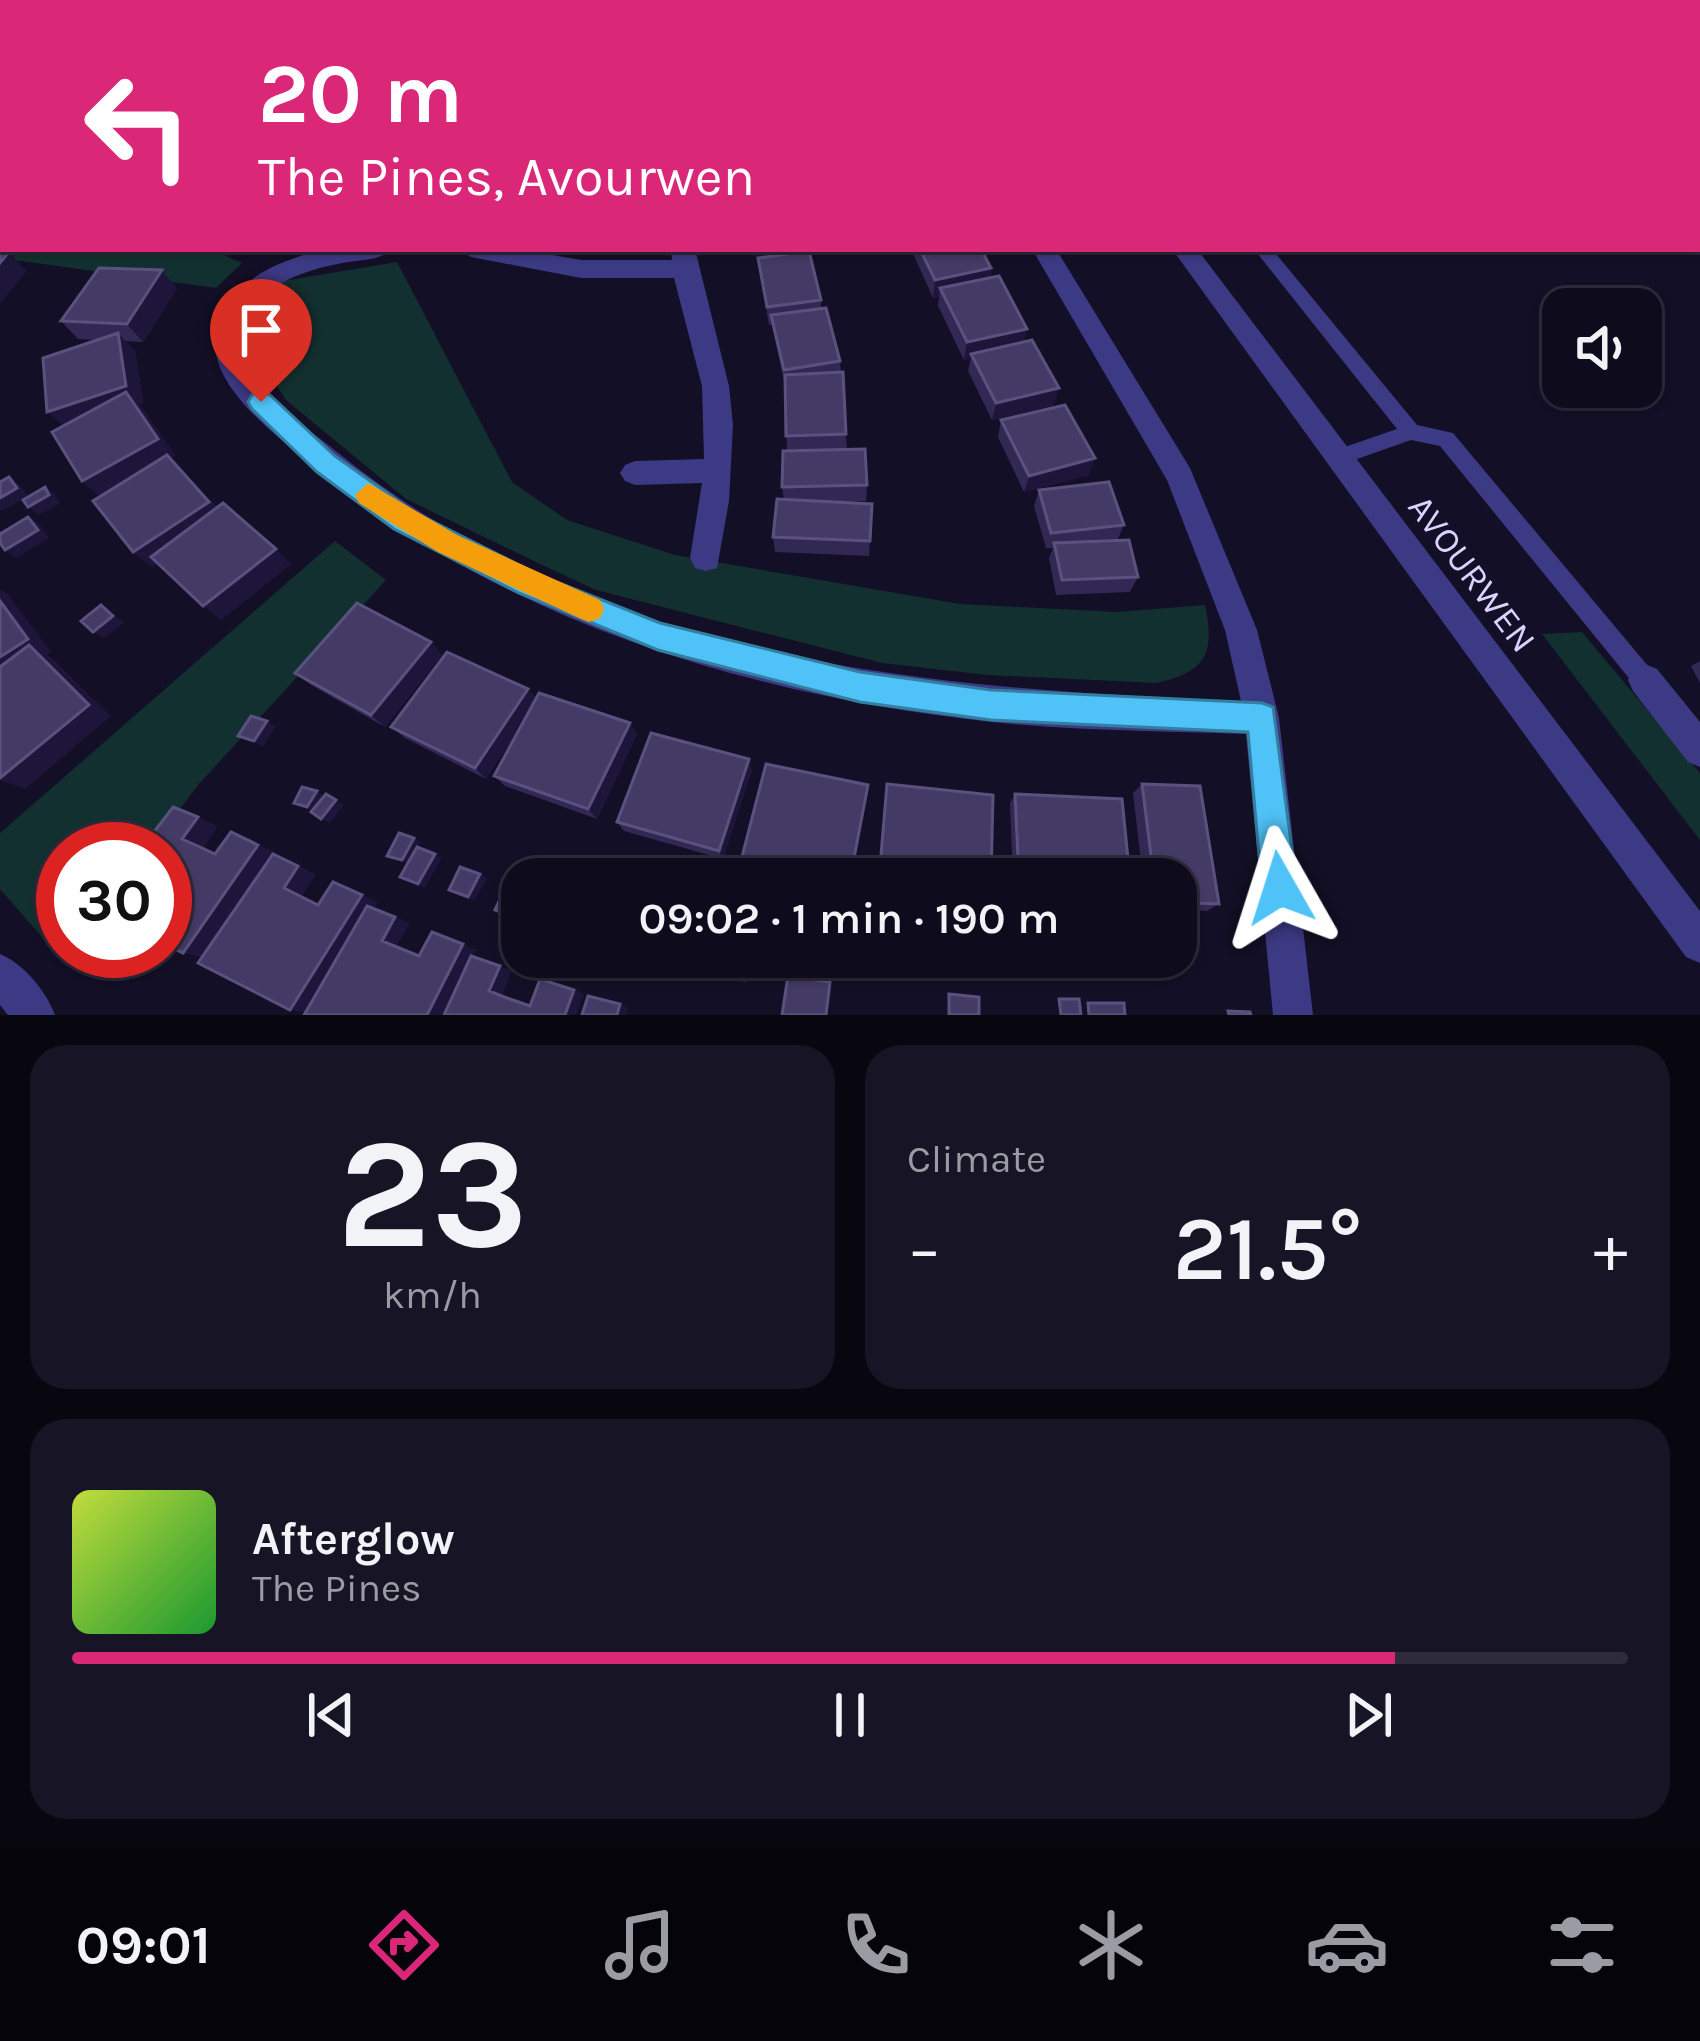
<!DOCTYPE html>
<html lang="en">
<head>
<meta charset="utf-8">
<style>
  :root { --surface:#0e0b1c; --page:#171425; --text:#f1f3f6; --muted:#9b9ba3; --line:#2e2b3b; --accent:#db2777 }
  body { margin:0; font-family:Karla,sans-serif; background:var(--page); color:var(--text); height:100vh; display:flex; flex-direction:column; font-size:45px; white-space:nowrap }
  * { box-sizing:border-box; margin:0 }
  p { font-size:39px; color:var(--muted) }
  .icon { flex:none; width:66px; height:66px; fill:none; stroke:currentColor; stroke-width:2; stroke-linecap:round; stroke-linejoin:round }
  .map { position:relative; height:1015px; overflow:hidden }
  .panel { display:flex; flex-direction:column; gap:30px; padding:30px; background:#08060f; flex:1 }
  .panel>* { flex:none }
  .banner { position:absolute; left:0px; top:0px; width:1701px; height:252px; box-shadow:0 3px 9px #0004,0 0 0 3px var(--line); background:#db2777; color:#fff; overflow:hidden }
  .buttons { position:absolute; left:1542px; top:288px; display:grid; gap:24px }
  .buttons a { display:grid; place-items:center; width:120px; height:120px; border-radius:24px; background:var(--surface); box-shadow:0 3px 9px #0004,0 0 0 3px var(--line); font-size:60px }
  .speed { position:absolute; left:36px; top:822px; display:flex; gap:24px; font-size:60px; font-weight:700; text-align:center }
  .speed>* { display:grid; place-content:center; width:156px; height:156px; border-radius:50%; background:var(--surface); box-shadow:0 3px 9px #0004,0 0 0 3px var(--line); line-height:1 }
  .speed .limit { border:18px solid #d22; background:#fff; color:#111 }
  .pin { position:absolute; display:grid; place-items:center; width:102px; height:102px; color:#fff; margin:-123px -51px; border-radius:50% 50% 50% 0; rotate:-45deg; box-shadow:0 0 12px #0007 }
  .pin .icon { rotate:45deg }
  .me { position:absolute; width:132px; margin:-66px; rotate:354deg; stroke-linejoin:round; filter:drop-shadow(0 0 9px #0008) }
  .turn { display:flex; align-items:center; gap:42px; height:252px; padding:0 60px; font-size:54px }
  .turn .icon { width:156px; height:156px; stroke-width:2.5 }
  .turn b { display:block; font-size:84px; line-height:102px }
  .big { font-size:90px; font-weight:600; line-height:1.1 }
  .panel .tile { flex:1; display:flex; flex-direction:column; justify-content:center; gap:18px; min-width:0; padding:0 42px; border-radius:36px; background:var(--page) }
  .panel .dial { align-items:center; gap:0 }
  .dial b { font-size:156px; line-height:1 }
  .song { display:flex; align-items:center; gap:36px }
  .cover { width:144px; height:144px; border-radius:18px; background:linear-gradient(135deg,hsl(70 70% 55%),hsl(130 70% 35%)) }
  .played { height:12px; border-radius:6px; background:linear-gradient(90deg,var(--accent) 85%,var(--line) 85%) }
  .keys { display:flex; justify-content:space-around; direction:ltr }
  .heat { display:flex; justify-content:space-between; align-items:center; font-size:66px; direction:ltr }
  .panel .tiles { flex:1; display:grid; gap:30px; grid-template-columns:1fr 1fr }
  .tile:last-child { grid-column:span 2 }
  .trip { position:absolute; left:501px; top:858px; width:696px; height:120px; border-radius:36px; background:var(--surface); box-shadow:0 3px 9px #0004,0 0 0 3px var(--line); font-weight:600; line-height:120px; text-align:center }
  .tabs { display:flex; height:192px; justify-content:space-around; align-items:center; background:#06040b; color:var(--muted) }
  .tabs .icon { width:84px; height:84px }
  .tabs .selected { color:var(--accent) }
  .tabs b { font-size:54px; color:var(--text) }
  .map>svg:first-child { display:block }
  .green { fill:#12302f }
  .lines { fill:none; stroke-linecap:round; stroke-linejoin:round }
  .service { fill:#3d3a85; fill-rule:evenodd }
  .minor { fill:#3d3a85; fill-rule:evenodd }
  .secondary { fill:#6f6bff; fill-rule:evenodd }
  .wall { fill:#312854 }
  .shaded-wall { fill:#1d163a }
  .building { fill:#433a66; stroke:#5a527e; stroke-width:3 }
  .route { fill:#4fc3f7; stroke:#337fa1; stroke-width:3 }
  .slow { fill:#f59e0b }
  .labels { text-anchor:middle; stroke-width:12; stroke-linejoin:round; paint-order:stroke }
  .street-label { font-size:36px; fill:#d9d4ff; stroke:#130f26 }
</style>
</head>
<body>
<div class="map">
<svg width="1700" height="1015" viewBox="0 0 1700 1015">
  <rect width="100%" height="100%" fill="#130f26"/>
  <path class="green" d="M3,201v48h208l31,14 -26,25 -216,-30z
    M397,262l115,220 55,38 108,35 285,49 157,8 88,-7c10,48 2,66 -48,78l-170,-8 -105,-12 -286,-73 -58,-27 -132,-64 -120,-99 -38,-58 1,-19 34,-42z
    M335,541l51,39 -187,204 -50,65h-86v102h7l-7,10 -63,-72v-56z
    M1582,632l118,141v67l-158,-206z"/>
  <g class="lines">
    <path class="service" d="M1179,0h18l3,3h-18z
      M1698,159h2v11h-2z
      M1254,249h18l145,176 36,8 200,239 4,8 -4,8 -8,3 -8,-3 -197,-242 -29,-6 -74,26 -7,-2 -3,-6 3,-6 67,-23z"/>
    <path class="minor" d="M5,0h20l-21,3z
      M196,0h20l-22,3z
      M469,0h20l-21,3z
      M932,0h23l2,3h-23z
      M3,30v20l-3,1v-20z
      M3,178v17l-3,1v-17z
      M327,249h64c-9,10 -21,10 -35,12 -49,7 -102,22 -115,76 5,52 59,85 96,115 259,210 584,236 904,249l-16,-71 -58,-150 -135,-231h24l134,219 67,162 22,88 34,297h-40l-27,-281c-84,-3 -170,-3 -254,-12 -250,-27 -499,-105 -694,-268 -33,-28 -92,-74 -82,-123 11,-51 66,-72 111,-82z
      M459,249h59l63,11h91l-1,-11h24l34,137 4,39 -4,76 -12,67 -11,3 -11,-3 -5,-10 12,-75 -67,2 -10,-4 -5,-8 5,-8 10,-4 69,-2 -2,-73 -28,-108h-93l-110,-21z
      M1172,249h25l503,662v52l-14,-6z
      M1645,664l12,5 43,53v45l-12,-5 -55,-71 -5,-11 5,-11z
      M0,954c24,10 46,37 55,61h-47l-8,-10z"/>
    <path class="secondary" d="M1050,0h26l2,3h-26z
      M1698,228h2v17h-2z"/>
  </g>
  <path class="wall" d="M234,0h73l-2,3h-70z
    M495,0h192l1,3h-192z
    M751,0h45l-4,3h-33z
    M1321,0h186l-42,3h-142z
    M753,249h54l14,51v8l19,53 7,88 20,36 -1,16 -39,1 45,2 -3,52 -94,-4 -2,-15 11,-37 -2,-13 5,-36 -2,-65 -13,-61h-3l-10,-60z
    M911,249h70l10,19 -1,10 35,63 29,64 -62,15 -24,-49 3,-13 -7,2 -26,-54 1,-10 -6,2z
    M162,270l15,19 -34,53 -18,-1 10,10 8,52 -4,1 36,51 -4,3 46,50 74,56 -70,56 -63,-57 -6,3 -19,-14 -33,-56 -18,-15 -19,-55 35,-86 -20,-1 -17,-18z
    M1001,420l88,55 -65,17 -26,-55z
    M1039,490l85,35 -7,16 21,36 -8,15 -74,3 -7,-37 4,-10h-7l-12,-42z
    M431,642l11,13 -57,72 -74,-42 -16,-12z
    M1700,661v22l-9,-17z
    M528,689l8,9 101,36 -40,85 -92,-33 -11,-10 25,-47 -33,50 -81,-41 -14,-11z
    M752,770l-29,89 -99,-28 -7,-9z
    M1142,784l77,120 -12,7 -31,-2v-30h-33l-10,-86z
    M868,785l-17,94h-45l-61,-14 -3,-8z
    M1015,794l115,85h-117l-3,-76z"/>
  <path class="shaded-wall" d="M288,0h19l-2,3h-15z
    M1291,0h27l-1,3h-48z
    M756,249h51l1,8 -51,8z
    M9,252l18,19 -27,33v-41z
    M991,268l-3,18 -48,2 -1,8 -6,2 2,-18z
    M162,270l15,19 -34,53 -16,-18z
    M1027,329l-4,18 -52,7v4l-7,2 3,-18z
    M118,333l17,18 8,52 -4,1 36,51 -4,3 54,60 -73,48 -19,-14 -32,-55 -19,-16 -15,-52 -20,-17z
    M1059,388l-5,17 -62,15 4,-17z
    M1095,458l-6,17 -65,17 5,-16z
    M9,477l11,8 8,11 -26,15 -2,-1v-12z
    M45,487l10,8 5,8 -21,12 -11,-8z
    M28,517l11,7 10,14 -33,20 -11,-8z
    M276,549l15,15 -70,56 -18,-14z
    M0,589l8,5 43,58 -4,3 5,3 59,58 -86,73 -25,-9z
    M101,605l23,18 -20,15 -11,-6z
    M431,642l11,13 -57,72 -14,-12z
    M528,689l10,12 -52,78 -11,-11z
    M267,721l9,5 -13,21 -9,-6z
    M630,723l7,11 -40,85 -9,-10z
    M749,759l3,11 -29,89 -4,-8z
    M317,791l8,5 -9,15 -9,-4z
    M336,800l8,5 -14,18 -9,-4z
    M198,817l20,9 -14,21 31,15 -53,-23z
    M414,838l7,4 -12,23 -7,-5z
    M258,845l19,8 -1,2 40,19 -14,22 34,16 -130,46 -23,-5z
    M435,854l7,4 -17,30 -7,-4z
    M480,874l7,4 -13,23 -6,-4z
    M333,882l45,20 -68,111 -20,-3z
    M395,917l15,6 -13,23 36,15 -51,-20z
    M463,944l13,6 -33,65h-16z
    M500,966l12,5 -10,24 -13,-4z
    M574,990l10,4 -8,21h-11z
    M620,1004l8,4 -2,7h-9z"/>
  <path class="building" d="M366,0h53l-1,3h-54z
    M561,0h51l-2,3z
    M621,0h58l-1,3h-59z
    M693,0h41l11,3h-55z
    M845,0h67l-8,3h-55z
    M1263,0h19l7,3h-30z
    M920,249h61l10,19 -56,12z
    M809,251l12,49 -54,7 -9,-49z
    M0,252h9l-9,11z
    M99,268l63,2 -35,54 -66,-3z
    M999,276l28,53 -60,13 -27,-54z
    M826,308l14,53 -56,9 -13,-55z
    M118,333l8,53 -79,26 -4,-54z
    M1032,340l27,48 -63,15 -25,-49z
    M843,372l3,62 -60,2 -1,-61z
    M126,392l32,47 -76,42 -30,-49z
    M1065,405l30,53 -66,18 -28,-56z
    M865,449l2,36 -85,2 1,-36z
    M167,455l42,47 -76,50 -40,-51z
    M9,477l8,11 -17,10v-16z
    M1109,482l15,43 -73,8 -12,-43z
    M45,487l4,8 -21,12 -5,-7z
    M777,499l95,5 -2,37 -97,-4z
    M223,503l53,46 -73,57 -52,-49z
    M28,517l10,13 -33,20 -5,-7v-9z
    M1129,540l9,37 -76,3 -8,-37z
    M0,601l28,38 -28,18z
    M357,603l74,39 -60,73 -76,-42z
    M101,605l12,11 -20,16 -12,-11z
    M29,645l60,60 -89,73v-111z
    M447,652l81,37 -53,79 -84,-41z
    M539,693l91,30 -42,86 -94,-33z
    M251,716l16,5 -13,20 -16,-5z
    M651,733l98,26 -30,92 -102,-29z
    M766,764l102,21 -18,94h-12l-96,-22z
    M887,784l106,11 -2,84h-112z
    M1142,784l58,2 19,118 -43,-2v-23h-22z
    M302,787l15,4 -10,16 -13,-4z
    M326,794l10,6 -15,19 -10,-7z
    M1015,794l107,5 8,80h-111z
    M173,807l25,10 -16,22 18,8 15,7 16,-22 27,13 -75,108 -18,-9v-95h-24z
    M399,833l15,5 -12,22 -15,-4z
    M417,847l18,7 -17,30 -18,-7z
    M273,854l25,12 -14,22 34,17 15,-23 29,13 -72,115 -92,-47z
    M460,867l20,7 -12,23 -19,-7z
    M506,886l16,5v29l-27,-10z
    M367,906l28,11 -13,24 37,15 13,-24 31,12 -36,71h-123z
    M471,956l29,10 -11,25 21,8 20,7 10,-27 34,11 -9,25h-121z
    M728,957l20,5 -4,18 -20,-5z
    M788,976l42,6 -4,33h-44z
    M949,994l30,3v18h-30z
    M588,996l32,8 -3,11h-35z
    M1059,999h20l2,16h-20z
    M1088,1003h36l1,12h-36z
    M1228,1011l22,1 1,3h-22z"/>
  <path class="route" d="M261,392l9,3 65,61 79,56 125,63 121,48 200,49 131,18 271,13 11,4 24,181 -5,12 -12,5 -12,-5 -6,-12 -14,-156 -257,-12 -131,-18 -202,-52 -139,-57 -125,-64 -77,-57 -65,-63 -4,-7 4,-7z"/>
  <path class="slow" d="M368,483l89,52 143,65 4,9 -4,9 -11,4 -10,-4 -141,-66 -79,-49 -4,-8z"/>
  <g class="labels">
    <g class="street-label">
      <text transform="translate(1473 573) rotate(53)" y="13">AVOURWEN</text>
    </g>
  </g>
</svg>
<div class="buttons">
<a><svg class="icon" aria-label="sound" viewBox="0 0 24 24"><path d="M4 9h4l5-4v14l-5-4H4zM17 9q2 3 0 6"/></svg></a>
</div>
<div class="speed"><div class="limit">30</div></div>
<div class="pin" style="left:261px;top:402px;background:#d93025"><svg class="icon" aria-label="arrive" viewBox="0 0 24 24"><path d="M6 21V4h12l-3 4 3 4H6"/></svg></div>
<svg class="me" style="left:1280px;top:888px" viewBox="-20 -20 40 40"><path d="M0-17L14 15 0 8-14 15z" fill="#4fc3f7" stroke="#fff" stroke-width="4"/></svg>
<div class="trip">09:02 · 1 min · 190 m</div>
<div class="banner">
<div class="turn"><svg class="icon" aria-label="left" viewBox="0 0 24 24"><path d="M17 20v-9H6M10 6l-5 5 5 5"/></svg><div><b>20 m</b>The Pines, Avourwen</div></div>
</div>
</div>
<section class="panel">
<div class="tiles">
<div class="tile dial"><b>23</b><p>km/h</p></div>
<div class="tile"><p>Climate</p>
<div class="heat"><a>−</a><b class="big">21.5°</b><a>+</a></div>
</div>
<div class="tile">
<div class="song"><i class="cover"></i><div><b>Afterglow</b><p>The Pines</p></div></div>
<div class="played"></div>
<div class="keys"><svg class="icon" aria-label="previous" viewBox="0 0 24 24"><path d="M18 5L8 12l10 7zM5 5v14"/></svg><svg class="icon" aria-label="pause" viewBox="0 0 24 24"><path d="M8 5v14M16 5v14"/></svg><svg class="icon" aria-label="next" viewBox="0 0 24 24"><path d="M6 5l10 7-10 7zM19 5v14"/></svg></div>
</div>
</div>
</section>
<nav class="tabs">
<b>09:01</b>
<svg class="icon selected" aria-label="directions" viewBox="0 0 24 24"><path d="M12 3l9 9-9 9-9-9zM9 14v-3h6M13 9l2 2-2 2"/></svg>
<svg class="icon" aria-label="music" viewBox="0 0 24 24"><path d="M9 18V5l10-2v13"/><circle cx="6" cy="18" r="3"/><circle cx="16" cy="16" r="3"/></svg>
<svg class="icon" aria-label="phone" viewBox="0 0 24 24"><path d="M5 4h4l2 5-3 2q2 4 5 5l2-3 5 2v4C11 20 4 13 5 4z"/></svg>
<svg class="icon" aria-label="climate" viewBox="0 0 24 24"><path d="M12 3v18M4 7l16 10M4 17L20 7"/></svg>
<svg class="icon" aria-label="car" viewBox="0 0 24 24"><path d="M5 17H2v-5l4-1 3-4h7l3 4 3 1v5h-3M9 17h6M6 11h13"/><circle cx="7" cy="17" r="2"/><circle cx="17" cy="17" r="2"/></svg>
<svg class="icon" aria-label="filters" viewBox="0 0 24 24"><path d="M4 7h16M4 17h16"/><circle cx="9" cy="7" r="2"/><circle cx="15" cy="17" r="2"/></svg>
</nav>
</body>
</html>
